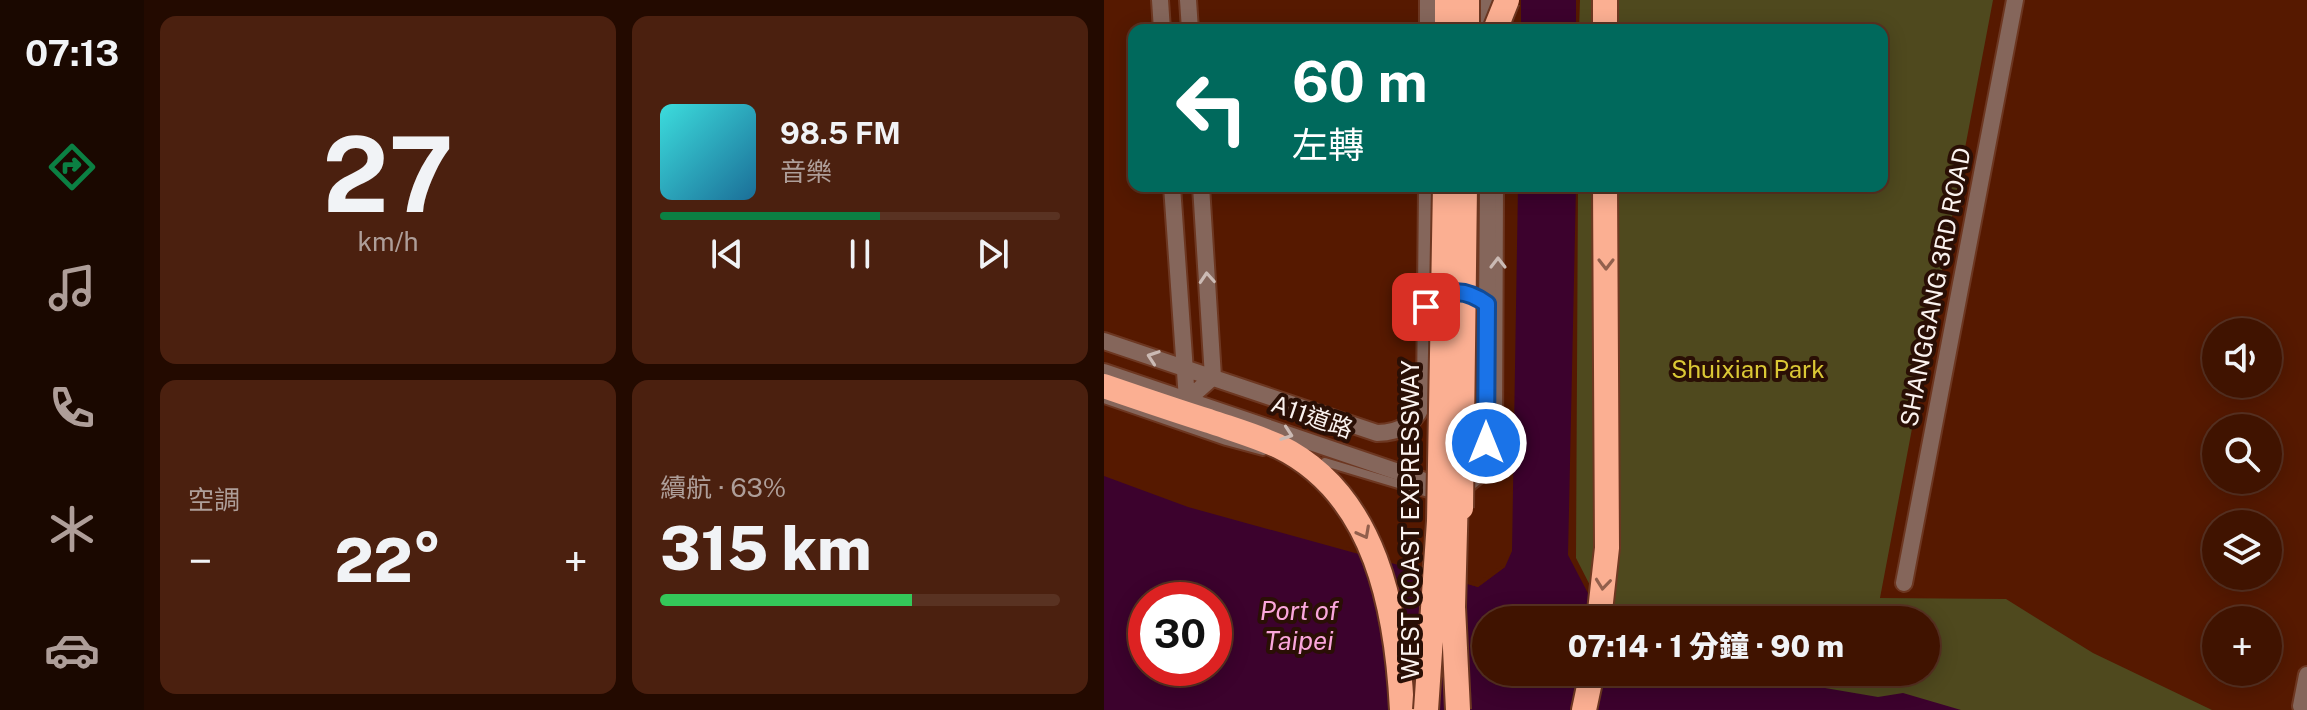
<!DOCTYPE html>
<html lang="zh-TW">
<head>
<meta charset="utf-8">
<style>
  :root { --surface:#401300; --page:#4b200f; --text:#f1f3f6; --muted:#ae9e99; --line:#593222; --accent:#0b8043 }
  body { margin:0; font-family:"Public Sans","Noto Sans TC",sans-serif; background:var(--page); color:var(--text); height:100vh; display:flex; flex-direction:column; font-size:30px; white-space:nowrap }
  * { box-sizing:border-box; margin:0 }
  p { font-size:26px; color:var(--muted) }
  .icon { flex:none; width:44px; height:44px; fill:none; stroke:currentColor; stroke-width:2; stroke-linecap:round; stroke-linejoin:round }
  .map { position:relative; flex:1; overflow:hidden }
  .side { display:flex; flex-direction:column; gap:16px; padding:16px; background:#230a00; width:960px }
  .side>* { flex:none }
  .top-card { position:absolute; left:24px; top:24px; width:760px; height:168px; border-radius:16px; box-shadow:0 4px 20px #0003,0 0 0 2px var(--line); background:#00695c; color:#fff; overflow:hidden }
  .tools { position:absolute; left:1098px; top:318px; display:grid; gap:16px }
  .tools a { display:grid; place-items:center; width:80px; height:80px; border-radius:50%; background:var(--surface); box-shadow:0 4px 20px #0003,0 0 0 2px var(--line); font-size:40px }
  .speed { position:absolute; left:24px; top:582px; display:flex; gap:16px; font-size:40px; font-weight:700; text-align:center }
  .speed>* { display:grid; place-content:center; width:104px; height:104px; border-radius:50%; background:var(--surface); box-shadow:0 4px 20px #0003,0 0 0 2px var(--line); line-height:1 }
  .speed .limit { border:12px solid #d22; background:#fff; color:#111 }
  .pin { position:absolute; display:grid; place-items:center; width:68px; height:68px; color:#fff; margin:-34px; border-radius:16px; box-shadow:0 4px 12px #0006 }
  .me { position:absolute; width:88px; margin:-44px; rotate:0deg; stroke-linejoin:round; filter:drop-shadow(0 0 6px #0008) }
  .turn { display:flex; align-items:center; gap:28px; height:168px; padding:0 32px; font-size:36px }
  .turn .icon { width:104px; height:104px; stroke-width:2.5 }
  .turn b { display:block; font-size:56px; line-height:68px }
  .big { font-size:60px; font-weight:800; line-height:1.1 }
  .side .widget { flex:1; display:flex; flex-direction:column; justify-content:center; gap:12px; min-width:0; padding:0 28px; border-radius:16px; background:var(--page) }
  .side .dial { align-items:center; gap:0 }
  .dial b { font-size:104px; line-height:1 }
  .song { display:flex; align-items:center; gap:24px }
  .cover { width:96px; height:96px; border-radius:12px; background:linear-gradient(135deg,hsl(180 70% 55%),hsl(200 70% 35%)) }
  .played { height:8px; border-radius:4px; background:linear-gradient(90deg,var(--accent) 55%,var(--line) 55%) }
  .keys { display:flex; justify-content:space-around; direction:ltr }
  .heat { display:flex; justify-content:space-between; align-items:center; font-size:44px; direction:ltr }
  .charge { height:12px; border-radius:6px; background:linear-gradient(90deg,#34c759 63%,var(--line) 0) }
  .side .tiles { flex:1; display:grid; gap:16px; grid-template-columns:repeat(2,1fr) }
  .trip { position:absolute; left:368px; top:606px; width:468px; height:80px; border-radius:40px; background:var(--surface); box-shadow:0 4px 20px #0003,0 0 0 2px var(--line); font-weight:800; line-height:80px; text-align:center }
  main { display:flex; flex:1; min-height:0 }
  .tabs { display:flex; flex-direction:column; width:144px; justify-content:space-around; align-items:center; background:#1a0800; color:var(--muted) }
  .tabs .icon { width:56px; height:56px }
  .tabs .selected { color:var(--accent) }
  .tabs b { font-size:36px; color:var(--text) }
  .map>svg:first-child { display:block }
  .green { fill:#4f491e }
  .water { fill:#3c022d; fill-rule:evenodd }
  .pier { fill:#561900 }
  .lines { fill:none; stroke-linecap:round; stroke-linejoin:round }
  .lane-casing { stroke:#6d3721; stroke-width:12 }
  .street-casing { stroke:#6d3721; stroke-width:20 }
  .highway-casing { stroke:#6d3721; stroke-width:28 }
  .lane { stroke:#85665b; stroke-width:8 }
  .street { stroke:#85665b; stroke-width:16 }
  .highway { stroke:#fbaf92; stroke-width:24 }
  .highway-bridge-casing { stroke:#6d3721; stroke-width:28; stroke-linecap:butt }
  .highway-bridge { stroke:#fbaf92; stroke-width:24 }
  .oneway { stroke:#cbbab4 }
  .oneway2 { stroke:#925f4c }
  .route-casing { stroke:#114b97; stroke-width:20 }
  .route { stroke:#1a73e8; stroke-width:14 }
  .labels { text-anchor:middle; stroke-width:8; stroke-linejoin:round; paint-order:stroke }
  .street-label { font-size:24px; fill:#faf2ef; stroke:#2a0f05 }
  .park-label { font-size:24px; fill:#dbc835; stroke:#2a0f05 }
  .water-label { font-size:26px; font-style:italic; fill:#faa6db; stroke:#2a0f05 }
</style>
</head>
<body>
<main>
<nav class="tabs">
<b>07:13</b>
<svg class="icon selected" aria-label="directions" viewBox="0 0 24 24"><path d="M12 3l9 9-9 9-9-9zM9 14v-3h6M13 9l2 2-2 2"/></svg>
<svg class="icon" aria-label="music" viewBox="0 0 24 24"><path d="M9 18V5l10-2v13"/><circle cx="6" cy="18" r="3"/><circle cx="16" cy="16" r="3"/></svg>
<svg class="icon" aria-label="phone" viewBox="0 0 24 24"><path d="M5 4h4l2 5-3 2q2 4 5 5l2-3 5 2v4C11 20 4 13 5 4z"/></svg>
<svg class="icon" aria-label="climate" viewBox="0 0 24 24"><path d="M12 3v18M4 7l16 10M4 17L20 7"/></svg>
<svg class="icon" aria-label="car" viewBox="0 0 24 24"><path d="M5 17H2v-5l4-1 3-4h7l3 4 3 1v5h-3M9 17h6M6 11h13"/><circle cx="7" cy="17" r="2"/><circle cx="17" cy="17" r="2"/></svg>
</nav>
<section class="side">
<div class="tiles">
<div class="widget dial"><b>27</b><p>km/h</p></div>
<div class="widget">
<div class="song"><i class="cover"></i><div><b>98.5 FM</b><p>音樂</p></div></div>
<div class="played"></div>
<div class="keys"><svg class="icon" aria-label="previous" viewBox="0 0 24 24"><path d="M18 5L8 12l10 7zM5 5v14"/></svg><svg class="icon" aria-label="pause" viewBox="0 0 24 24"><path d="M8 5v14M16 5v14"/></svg><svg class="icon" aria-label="next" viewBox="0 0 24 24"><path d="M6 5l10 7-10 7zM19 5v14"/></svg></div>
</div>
<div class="widget"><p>空調</p>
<div class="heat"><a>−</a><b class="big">22°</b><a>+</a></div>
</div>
<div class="widget"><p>續航 · 63%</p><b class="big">315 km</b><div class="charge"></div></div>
</div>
</section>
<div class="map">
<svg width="1203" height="710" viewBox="0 0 1203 710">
  <rect width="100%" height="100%" fill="#561900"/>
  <path class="green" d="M476,0h413l-113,598 126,1 87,54 119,57h-288l-218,-38h220v-52h-327l-2,-21 -21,-41 2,-372h304v-156h-303z"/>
  <path class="water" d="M417,0h55v30h-55z
    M414,186h58l-8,369 23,44v21h-105v52h273l19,8 100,17 25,-4 58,17h-857v-234l84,31 290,80 27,-20 7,-16zM42,600h68v68h-68z"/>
  <path class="pier" d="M242,547l131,36 23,-17 5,1 -27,20z"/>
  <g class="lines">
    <defs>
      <path id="lane" d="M0,399l122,42 37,10
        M221,462l110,33
        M360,492l22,-18 12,-31 1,-257"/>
      <path id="street" d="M56,0l2,30
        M84,0l2,30
        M324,30v-30
        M385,30v-30
        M68,186l15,214
        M0,341l273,92c24,0 41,-11 48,-35l2,-212
        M0,372l324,110c31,6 50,-10 58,-39l2,-257
        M83,400l26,-23 -12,-191
        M800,583l111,-583
        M1197,706l6,-31"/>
      <path id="highway" d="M501,0v30
        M343,30v-30
        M363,30v-30
        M0,386c35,12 70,24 105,35 23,8 47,15 69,25 99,48 119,166 124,264
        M495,620l8,-72 -2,-362
        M480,710l8,-38"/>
    </defs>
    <use href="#lane" class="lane-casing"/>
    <use href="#street" class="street-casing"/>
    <use href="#highway" class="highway-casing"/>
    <use href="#lane" class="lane"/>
    <use href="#street" class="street"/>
    <use href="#highway" class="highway"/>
    <defs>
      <path id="highway-bridge" d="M391,30l12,-30
        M352,493l-3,114 5,103
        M357,508l4,-322
        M322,710l13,-189 6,-335"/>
    </defs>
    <use href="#highway-bridge" class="highway-bridge-casing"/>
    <use href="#highway-bridge" class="highway-bridge"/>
  </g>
  <defs><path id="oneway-chevron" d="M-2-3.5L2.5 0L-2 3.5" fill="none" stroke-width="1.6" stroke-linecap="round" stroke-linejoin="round" transform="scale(2)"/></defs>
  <g class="oneway">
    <use href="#oneway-chevron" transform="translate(394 263) rotate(-90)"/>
    <use href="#oneway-chevron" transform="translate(103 278) rotate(-94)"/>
    <use href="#oneway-chevron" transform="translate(49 357) rotate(-161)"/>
    <use href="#oneway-chevron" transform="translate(183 434) rotate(19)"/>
  </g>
  <g class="oneway2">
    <use href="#oneway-chevron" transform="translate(502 264) rotate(90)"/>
    <use href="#oneway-chevron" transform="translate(260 533) rotate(62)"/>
    <use href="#oneway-chevron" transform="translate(499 584) rotate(96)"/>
  </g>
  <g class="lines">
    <defs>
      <path id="route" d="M322,307c22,-18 37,-20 61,-3l-1,139"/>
    </defs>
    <use href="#route" class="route-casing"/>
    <use href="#route" class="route"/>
  </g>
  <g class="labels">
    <g class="street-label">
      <text transform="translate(832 287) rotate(-79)" y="8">SHANGGANG 3RD ROAD</text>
      <text transform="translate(208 417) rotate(19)" y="8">A11道路</text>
      <text transform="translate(307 520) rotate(-90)" y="8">WEST COAST EXPRESSWAY</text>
    </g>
    <g class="park-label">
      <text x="644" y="378">Shuixian Park</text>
    </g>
    <g class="water-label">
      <text x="195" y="620">Port of<tspan x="195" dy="30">Taipei</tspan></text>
    </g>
  </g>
</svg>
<div class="tools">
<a><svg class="icon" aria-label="sound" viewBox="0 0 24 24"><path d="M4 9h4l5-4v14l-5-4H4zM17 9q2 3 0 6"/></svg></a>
<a><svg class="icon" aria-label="search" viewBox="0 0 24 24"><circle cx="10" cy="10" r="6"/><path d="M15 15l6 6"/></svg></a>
<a><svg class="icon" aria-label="layers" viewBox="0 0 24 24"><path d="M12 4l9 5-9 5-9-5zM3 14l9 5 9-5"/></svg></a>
<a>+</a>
</div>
<div class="speed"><div class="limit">30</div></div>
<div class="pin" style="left:322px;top:307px;background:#d93025"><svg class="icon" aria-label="arrive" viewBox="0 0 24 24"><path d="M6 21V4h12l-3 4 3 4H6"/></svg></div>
<svg class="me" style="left:382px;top:443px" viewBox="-20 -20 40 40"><circle r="17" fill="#1a73e8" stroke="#fff" stroke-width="3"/><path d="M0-11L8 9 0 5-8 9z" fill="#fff"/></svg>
<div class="trip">07:14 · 1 分鐘 · 90 m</div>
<div class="top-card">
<div class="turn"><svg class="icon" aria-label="left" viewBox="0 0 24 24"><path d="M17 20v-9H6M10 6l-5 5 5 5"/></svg><div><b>60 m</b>左轉</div></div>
</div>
</div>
</main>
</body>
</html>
